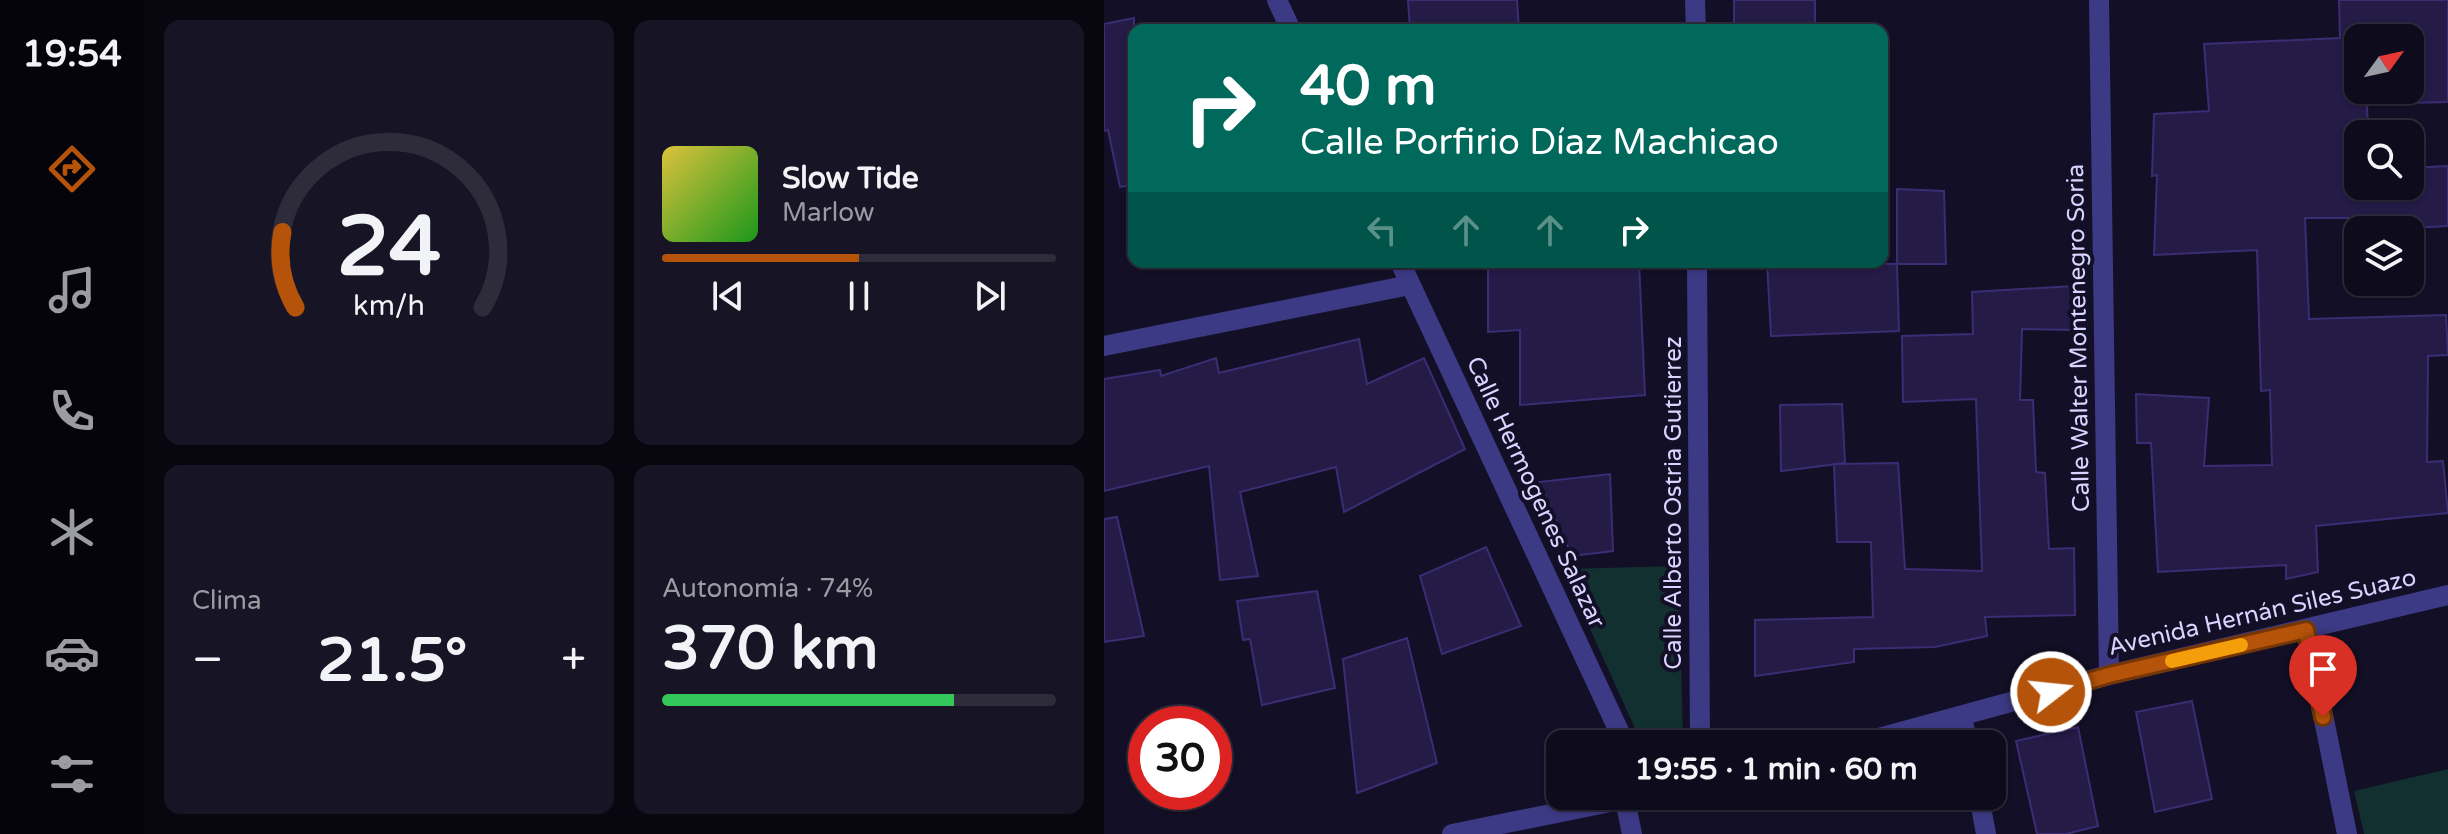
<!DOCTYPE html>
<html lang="es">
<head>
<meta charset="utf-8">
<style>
  :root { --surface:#0e0b1c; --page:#171425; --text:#f1f3f6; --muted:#9b9ba3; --line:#2e2b3b; --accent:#b45309 }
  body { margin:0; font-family:"Varela Round",sans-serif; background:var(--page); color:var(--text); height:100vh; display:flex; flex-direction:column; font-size:30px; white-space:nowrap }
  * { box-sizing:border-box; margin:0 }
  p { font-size:26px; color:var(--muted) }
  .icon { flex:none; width:44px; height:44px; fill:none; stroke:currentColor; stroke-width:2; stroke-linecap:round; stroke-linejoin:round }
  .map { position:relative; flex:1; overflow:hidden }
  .panel { display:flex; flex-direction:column; gap:20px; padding:20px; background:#08060f; width:960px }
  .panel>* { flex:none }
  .top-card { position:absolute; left:24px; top:24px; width:760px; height:244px; border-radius:16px; box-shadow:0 2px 6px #0004,0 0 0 2px var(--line); background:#00695c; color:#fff; overflow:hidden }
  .needle { width:52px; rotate:57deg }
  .buttons { position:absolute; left:1240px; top:24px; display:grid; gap:16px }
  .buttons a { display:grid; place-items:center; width:80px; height:80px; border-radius:16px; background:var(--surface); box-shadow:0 2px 6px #0004,0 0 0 2px var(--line); font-size:40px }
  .speed { position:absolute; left:24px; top:706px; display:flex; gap:16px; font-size:40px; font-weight:700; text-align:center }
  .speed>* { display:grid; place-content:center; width:104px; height:104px; border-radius:50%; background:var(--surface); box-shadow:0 2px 6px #0004,0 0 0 2px var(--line); line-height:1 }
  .speed .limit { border:12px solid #d22; background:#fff; color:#111 }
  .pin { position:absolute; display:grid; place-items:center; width:68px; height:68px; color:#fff; margin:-82px -34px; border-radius:50% 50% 50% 0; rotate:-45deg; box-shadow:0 0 8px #0007 }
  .pin .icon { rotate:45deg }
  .me { position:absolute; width:88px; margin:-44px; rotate:74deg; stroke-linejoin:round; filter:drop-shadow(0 0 6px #0008) }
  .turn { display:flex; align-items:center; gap:28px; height:168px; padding:0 40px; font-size:36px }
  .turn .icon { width:104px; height:104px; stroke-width:2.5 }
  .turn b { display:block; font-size:56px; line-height:68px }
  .lanes { display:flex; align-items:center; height:76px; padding:0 40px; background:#0003; justify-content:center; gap:40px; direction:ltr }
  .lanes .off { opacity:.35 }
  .big { font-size:60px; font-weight:800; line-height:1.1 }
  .panel .card { flex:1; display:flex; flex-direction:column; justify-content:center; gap:12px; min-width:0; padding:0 28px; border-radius:16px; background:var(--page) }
  .panel .dial { align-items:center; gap:0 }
  .dial svg { height:208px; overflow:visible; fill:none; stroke:var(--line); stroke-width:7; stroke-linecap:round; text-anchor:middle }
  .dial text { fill:var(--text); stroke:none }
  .song { display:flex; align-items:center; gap:24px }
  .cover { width:96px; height:96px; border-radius:12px; background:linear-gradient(135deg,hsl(50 70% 55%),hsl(120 70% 35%)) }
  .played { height:8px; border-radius:4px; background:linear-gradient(90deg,var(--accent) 50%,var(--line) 50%) }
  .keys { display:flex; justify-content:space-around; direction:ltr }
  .heat { display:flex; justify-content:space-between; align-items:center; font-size:44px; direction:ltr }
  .charge { height:12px; border-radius:6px; background:linear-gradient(90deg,#34c759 74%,var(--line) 0) }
  .panel .tiles { flex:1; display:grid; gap:20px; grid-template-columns:repeat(2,1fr) }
  .trip { position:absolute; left:442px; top:730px; width:460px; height:80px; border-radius:16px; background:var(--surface); box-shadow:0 2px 6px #0004,0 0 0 2px var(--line); font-weight:800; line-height:80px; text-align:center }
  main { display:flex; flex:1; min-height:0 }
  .tab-bar { display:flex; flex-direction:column; width:144px; justify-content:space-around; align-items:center; background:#06040b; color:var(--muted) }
  .tab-bar .icon { width:56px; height:56px }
  .tab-bar .active { color:var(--accent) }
  .tab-bar b { font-size:36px; color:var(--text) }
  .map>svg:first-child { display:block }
  .green { fill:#12302f }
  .building { fill:#241b47; stroke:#3b2d73; stroke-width:2; fill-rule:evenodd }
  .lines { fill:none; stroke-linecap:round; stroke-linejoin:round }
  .street { stroke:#3d3a85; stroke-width:20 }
  .route-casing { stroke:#753606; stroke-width:20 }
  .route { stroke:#b45309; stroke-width:14 }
  .slow { stroke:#f59e0b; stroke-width:14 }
  .labels { text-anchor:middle; stroke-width:8; stroke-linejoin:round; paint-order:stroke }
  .street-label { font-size:24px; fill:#d9d4ff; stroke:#130f26 }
</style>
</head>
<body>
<main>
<nav class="tab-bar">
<b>19:54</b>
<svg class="icon active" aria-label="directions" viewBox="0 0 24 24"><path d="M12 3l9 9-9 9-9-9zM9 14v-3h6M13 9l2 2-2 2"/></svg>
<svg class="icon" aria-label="music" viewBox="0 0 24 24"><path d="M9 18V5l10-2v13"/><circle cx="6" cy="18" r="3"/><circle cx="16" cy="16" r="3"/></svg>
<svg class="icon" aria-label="phone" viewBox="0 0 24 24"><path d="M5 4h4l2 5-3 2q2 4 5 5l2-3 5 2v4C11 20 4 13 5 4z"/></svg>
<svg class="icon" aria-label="climate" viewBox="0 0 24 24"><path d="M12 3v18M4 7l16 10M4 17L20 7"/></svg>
<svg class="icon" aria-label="car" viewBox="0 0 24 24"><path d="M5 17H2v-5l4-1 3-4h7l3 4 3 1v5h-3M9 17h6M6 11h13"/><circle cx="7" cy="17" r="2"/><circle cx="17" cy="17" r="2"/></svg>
<svg class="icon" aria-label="filters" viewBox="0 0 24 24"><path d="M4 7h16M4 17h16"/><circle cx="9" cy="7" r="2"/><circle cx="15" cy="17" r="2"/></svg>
</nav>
<section class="panel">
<div class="tiles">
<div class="card dial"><svg viewBox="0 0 100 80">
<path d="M14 69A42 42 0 1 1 86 69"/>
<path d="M14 69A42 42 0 0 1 9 40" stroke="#b45309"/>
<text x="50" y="56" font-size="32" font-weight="700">24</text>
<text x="50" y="72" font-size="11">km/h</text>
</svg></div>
<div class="card">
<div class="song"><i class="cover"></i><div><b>Slow Tide</b><p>Marlow</p></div></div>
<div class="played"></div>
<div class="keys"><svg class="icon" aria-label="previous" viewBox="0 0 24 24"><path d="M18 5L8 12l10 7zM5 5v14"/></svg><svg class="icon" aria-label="pause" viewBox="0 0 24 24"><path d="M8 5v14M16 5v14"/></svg><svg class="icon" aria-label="next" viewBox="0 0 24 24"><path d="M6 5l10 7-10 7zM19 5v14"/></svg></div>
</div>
<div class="card"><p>Clima</p>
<div class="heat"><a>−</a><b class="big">21.5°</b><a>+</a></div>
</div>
<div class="card"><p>Autonomía · 74%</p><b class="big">370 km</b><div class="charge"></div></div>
</div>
</section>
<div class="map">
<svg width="1344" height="834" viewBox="0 0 1344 834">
  <rect width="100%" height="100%" fill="#130f26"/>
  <path class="green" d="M575,566l4,178h-41l-79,-175z
    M1344,769v65h-84l-10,-43z"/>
  <path class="building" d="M304,0h109l2,30h-109z
    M630,0h81v30h-81z
    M1235,0h109v102l-81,2 1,30h-10v52h52v-18l38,-2v60l-71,4v-12h-72l4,101 137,-4 2,40 -20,1 -1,106 16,-1 5,52 -132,13 2,46 -32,7v-14l-128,7 -7,-129h-14l-1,-49 73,4 -5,68 68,-1 -2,-75 -9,1 -4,-141 -103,5 3,-80 -5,1 2,-62 55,-3 -5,-67 136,-6zM1254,38h52v52h-52z
    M30,18v167l-14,2 -12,-57 -4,1v-107z
    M793,189l47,2 2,73h-49z
    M446,262h89l6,133 -125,10v-75l-32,2v-65z
    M663,262l130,2 2,67 -128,5z
    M969,286v44l-51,-1 -2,71h13l3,72 9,1 4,76 25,-1 1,67 -90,2 2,19 -52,11 -81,2v13l-99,14v-56l118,-3 -2,-75h-34l-3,-78 64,-1 7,106 77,2 -6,-172 -73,3 -1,-66 71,-2 -1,-42z
    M255,339l8,45 57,-26 41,91 -121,63 -8,-45 -96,25 18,84 -38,4 -11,-114 -105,25v-112l56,-9 1,6 55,-18 3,15z
    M738,404l3,59 -64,8 -1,-66z
    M506,474l3,77 -41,5 -33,-74z
    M13,517l27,119 -40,6v-123z
    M382,547l35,79 -79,28 -22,-78z
    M213,591l18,97 -73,17 -12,-66 -7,1 -6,-39z
    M303,638l30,125 -80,30 -14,-134z
    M1088,701l20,98 -57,13 -19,-100z
    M974,727l20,99 -32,8h-29l-21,-93z"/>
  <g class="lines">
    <path class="street" d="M173,0l14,30
      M591,0l1,30
      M995,0l10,675
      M296,262l225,482
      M593,262l3,482
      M0,346l306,-61
      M1202,630l41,204
      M858,718l6,26
      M753,744l252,-69 339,-80
      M875,796l7,38
      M521,800l7,34
      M348,834l188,-38"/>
  </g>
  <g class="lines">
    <defs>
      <path id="route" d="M947,692l58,-17 197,-45 17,87"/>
    </defs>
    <use href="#route" class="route-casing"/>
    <use href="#route" class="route"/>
    <path class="slow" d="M1068,661l69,-16"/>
  </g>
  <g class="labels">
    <g class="street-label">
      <text transform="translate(974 338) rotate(-91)" y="8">Calle Walter Montenegro Soria</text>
      <text transform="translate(432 492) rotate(65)" y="8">Calle Hermogenes Salazar</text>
      <text transform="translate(569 503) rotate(-90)" y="8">Calle Alberto Ostria Gutierrez</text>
      <text transform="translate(1158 612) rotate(-13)" y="8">Avenida Hernán Siles Suazo</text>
    </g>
  </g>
</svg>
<div class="buttons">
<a><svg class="needle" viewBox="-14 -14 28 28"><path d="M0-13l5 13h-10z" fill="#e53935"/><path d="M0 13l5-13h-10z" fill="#9b9ba3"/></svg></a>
<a><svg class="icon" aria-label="search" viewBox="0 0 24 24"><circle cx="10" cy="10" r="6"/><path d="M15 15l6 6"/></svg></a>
<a><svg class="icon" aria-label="layers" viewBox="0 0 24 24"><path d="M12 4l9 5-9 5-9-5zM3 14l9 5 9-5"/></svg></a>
</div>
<div class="speed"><div class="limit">30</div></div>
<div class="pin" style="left:1219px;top:717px;background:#d93025"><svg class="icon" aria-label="arrive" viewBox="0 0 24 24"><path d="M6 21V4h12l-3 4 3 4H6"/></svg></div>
<svg class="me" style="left:947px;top:692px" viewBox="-20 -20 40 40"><circle r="17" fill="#b45309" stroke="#fff" stroke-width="3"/><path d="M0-11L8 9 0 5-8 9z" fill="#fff"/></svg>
<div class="trip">19:55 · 1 min · 60 m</div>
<div class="top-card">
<div class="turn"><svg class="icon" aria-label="right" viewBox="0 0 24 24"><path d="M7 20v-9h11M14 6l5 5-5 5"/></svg><div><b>40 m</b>Calle Porfirio Díaz Machicao</div></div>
<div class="lanes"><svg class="icon off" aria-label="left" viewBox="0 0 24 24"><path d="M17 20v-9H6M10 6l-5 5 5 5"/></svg><svg class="icon off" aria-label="ahead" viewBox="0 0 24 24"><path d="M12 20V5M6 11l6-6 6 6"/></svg><svg class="icon off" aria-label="ahead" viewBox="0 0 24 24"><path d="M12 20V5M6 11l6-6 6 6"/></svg><svg class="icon" aria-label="right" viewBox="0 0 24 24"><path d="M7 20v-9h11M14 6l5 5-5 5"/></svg></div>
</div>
</div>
</main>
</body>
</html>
